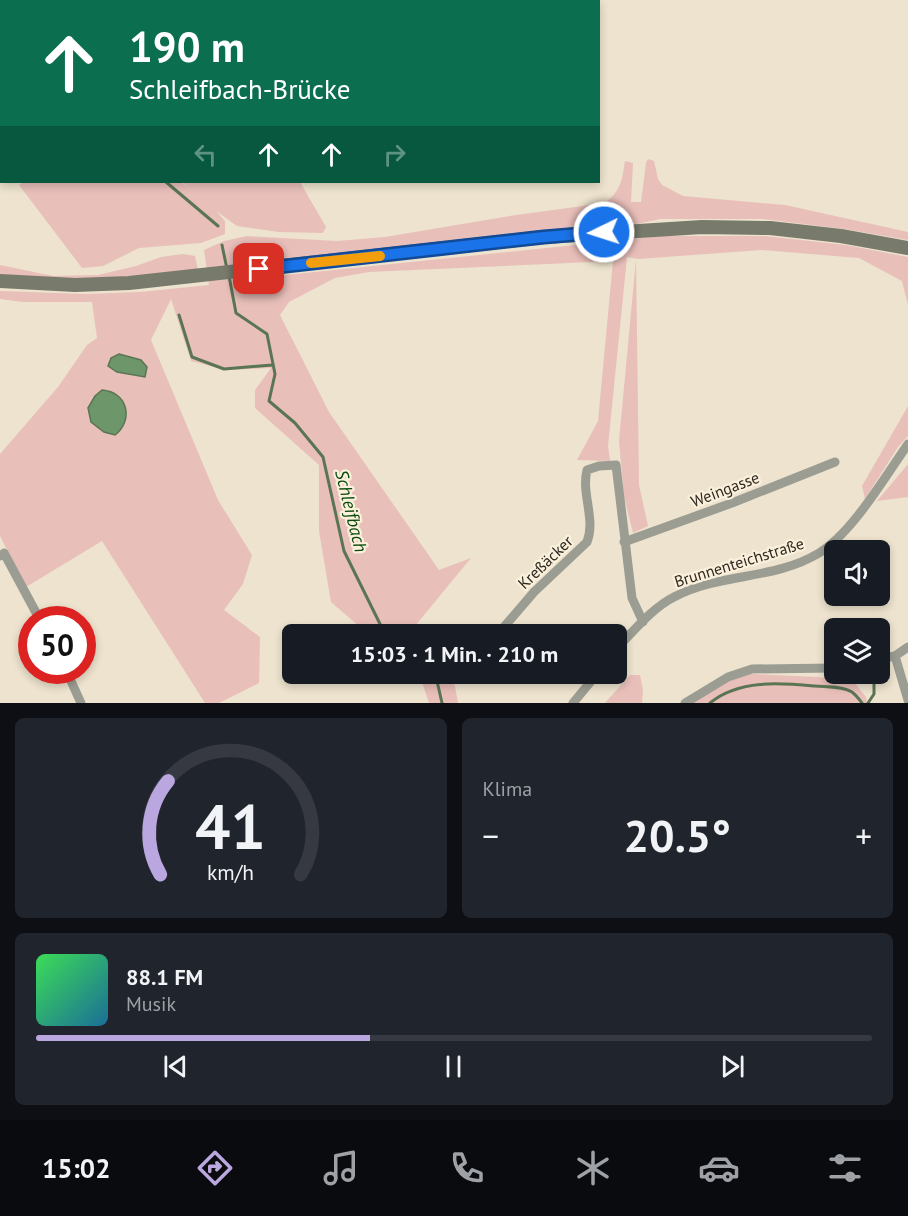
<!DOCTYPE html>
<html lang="de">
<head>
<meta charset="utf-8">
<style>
  :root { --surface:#171b24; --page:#20242c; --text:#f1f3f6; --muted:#9ea1a6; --line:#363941; --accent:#bba7e0 }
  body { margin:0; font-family:"PT Sans",sans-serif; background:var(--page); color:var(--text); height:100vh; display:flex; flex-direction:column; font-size:22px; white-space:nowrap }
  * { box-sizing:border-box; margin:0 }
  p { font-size:20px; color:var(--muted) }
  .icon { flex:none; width:33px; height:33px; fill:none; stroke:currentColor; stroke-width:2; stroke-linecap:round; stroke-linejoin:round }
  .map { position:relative; height:703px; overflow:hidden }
  .panel { display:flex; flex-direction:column; gap:15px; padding:15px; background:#0d0f14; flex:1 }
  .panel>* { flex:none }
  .guide { position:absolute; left:0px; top:0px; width:600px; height:183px; box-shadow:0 3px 9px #0003; background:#0b6e4f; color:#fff; overflow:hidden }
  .tools { position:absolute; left:824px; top:540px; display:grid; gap:12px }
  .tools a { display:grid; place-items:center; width:66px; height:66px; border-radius:9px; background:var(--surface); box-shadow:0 3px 9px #0003; font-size:30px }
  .speed { position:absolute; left:18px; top:606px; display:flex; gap:12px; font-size:30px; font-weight:700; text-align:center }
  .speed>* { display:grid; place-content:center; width:78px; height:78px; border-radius:50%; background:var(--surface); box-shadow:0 3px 9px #0003; line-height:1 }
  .speed .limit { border:9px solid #d22; background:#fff; color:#111 }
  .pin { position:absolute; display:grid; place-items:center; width:51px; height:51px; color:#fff; margin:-26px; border-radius:12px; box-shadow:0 3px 9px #0006 }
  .me { position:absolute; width:66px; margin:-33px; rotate:266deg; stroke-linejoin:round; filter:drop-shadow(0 0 4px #0008) }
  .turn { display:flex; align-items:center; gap:21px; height:126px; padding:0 30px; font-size:27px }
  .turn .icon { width:78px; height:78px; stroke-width:2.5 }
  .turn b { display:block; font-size:42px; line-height:51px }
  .lanes { display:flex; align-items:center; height:57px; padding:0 30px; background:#0003; justify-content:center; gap:30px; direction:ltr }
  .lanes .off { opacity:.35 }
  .big { font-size:45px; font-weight:700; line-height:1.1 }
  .panel .widget { flex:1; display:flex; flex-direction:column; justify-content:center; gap:9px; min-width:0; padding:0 21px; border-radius:9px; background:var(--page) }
  .panel .dial { align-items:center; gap:0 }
  .dial svg { height:156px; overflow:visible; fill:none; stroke:var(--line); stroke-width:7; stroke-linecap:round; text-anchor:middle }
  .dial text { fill:var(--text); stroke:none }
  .song { display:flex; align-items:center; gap:18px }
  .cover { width:72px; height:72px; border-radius:9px; background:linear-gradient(135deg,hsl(130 70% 55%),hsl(200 70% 35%)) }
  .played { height:6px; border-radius:3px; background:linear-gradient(90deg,var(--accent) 40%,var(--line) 40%) }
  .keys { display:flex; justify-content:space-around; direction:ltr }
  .heat { display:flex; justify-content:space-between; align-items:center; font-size:33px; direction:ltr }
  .panel .tiles { flex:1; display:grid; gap:15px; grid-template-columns:1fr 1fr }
  .widget:last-child { grid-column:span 2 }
  .trip { position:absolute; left:282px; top:624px; width:345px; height:60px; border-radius:9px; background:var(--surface); box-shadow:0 3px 9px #0003; font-weight:700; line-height:60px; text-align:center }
  .dock { display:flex; height:96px; justify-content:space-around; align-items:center; background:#090b0e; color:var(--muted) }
  .dock .icon { width:42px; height:42px }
  .dock .current { color:var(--accent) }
  .dock b { font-size:27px; color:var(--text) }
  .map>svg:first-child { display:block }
  .green { fill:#e9bfba; fill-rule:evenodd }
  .water { fill:#6d966a; stroke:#5a7554; stroke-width:1.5 }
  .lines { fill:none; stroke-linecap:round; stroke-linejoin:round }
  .stream { stroke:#5a7554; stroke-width:3 }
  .lane { stroke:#9b9d93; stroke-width:4.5 }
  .street { stroke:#9b9d93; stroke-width:9 }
  .secondary { stroke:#787a6c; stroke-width:14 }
  .route-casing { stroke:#114b97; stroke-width:15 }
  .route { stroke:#1a73e8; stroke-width:10 }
  .slow { stroke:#f59e0b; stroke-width:10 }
  .labels { text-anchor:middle; stroke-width:4.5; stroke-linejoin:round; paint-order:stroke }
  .street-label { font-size:16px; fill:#2d2921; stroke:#fbf0db }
  .water-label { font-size:18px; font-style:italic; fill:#0a490c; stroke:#fbf0db }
</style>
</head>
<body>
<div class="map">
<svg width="908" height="703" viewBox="0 0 908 703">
  <rect width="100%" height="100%" fill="#ede3ce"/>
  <path class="green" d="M0,0h78l-76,2 -1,83z
    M178,0h169l-167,2z
    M648,159l6,2 4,18 4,6 21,11 102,9 123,27v8l-64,-11 -81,-10h-103l-32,7 -396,41 6,13 424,-44h103l81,9 62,12v48l-6,-24 -43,-23 -98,-8 -123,9 -11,-2 -19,189 2,15 -33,-1 21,-39 15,-160 -244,11 -34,6 -46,24 -9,13 49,97 110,158 32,-12 -56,68 5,8h-52l-37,-32 -12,-71v-66l-64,-57v-18l16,-22 -45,2 -35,-9 -20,-62 -20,41 67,160 34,55 -9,29 -19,26 36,27 -1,46 -40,20h-14l-103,-162 -76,46 -26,-51v-82l58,-67 29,-42 10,-7 -5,-36h-69l-23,-3v-8l85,3 55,-2 69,-7 -5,-35 20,-9 23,-5 90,5 48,-4 131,-22 89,-12c16,-12 17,-23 20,-42l8,2 -2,39h10l5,-39zM88,408l39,6 -6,16 -6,5 -11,-3 -13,-10z
    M24,182h157l7,5 -5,-5h117l26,45 -3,6 -44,-1 -42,-6 -21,-15 9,10v13l-24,9 -62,5 -36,18 -21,2 -63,-83z
    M183,254l12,2 3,14 -95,10 -103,-4v-11l53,11 45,-1 38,-9 25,-9z
    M636,259l3,226 9,41 -15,7 -9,-37 -5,-55z
    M908,406v30l-10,11 -33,52 -3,-13z
    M908,464v33l-31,4z
    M413,674h33l9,12 3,17h-29l-7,-21z
    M751,674l67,3 36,5 12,15 1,6h-174l36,-23z
    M630,675h10l3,15 -1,13h-37z"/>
  <path class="water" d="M119,354l22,6 6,7 -2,10 -28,-5 -9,-6 3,-8z
    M102,390c26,2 32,30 13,45l-11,-3 -13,-10 -3,-14 7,-12z"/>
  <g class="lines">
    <path class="stream" d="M26,0l1,2
      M198,2l1,-2
      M166,182l52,44
      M222,245l5,24
      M229,276l7,37 31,21 8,40 -6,27 26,22 28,34 21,94 38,77 8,6
      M179,315l13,42 32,12 48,-4
      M433,674l4,7 5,22
      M710,703c29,-24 71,-20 105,-17 12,1 27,0 37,6 4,3 7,7 10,11
      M868,703l6,-9v-20"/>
    <path class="lane" d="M129,0l1,2"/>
    <path class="street" d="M624,542l108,-39 103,-41
      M0,556l4,-3 36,67
      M504,627l30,-35 53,-50c9,-23 -6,-48 0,-72l12,-4 17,-1 16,133 11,24
      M616,649c18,-18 36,-41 58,-52 45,-24 101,-17 145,-44 34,-21 65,-75 89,-109
      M895,656l13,44
      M879,659l16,-3 13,-9
      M66,670l15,33
      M573,703l24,-29
      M685,703l43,-26 24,-8 82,-1"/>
    <path class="secondary" d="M0,281l75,4 54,-2 415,-46 158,-10 68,1 71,8 67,12"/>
  </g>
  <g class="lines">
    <defs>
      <path id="route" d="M259,269l285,-32 60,-5"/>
    </defs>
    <use href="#route" class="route-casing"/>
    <use href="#route" class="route"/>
    <path class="slow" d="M311,263l69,-7"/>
  </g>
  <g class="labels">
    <g class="street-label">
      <text transform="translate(725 489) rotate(-21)" y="6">Weingasse</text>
      <text transform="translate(545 562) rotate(-44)" y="6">Kreßäcker</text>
      <text transform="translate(739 562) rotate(-17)" y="6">Brunnenteichstraße</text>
    </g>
    <g class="water-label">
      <text transform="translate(351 511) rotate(76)" y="6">Schleifbach</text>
    </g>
  </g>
</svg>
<div class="tools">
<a><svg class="icon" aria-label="sound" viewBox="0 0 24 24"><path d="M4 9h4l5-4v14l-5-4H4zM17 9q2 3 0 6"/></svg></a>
<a><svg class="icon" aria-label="layers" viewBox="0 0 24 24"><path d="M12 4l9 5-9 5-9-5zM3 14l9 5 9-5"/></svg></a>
</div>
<div class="speed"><div class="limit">50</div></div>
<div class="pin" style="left:259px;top:269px;background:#d93025"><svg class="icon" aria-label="arrive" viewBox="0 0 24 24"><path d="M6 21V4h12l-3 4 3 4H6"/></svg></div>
<svg class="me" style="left:604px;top:232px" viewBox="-20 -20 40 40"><circle r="17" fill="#1a73e8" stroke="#fff" stroke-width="3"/><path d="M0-11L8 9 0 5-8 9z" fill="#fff"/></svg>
<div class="trip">15:03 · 1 Min. · 210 m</div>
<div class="guide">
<div class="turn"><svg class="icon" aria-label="ahead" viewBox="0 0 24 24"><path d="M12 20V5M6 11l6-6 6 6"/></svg><div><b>190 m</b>Schleifbach-Brücke</div></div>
<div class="lanes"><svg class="icon off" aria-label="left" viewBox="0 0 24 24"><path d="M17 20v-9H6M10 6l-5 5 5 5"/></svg><svg class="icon" aria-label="ahead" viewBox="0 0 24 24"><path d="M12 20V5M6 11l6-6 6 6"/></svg><svg class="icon" aria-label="ahead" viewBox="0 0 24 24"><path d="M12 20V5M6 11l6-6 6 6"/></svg><svg class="icon off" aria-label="right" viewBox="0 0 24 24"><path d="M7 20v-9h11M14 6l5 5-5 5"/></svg></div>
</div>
</div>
<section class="panel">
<div class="tiles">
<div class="widget dial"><svg viewBox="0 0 100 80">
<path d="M14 69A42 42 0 1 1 86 69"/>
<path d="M14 69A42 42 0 0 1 18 21" stroke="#bba7e0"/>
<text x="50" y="56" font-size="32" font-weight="700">41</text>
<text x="50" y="72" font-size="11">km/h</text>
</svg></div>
<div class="widget"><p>Klima</p>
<div class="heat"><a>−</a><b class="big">20.5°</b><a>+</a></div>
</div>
<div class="widget">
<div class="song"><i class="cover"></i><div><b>88.1 FM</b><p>Musik</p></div></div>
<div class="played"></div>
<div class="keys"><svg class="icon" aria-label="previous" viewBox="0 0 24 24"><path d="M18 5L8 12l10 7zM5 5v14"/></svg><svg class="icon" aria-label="pause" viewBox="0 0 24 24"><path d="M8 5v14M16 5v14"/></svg><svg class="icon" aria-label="next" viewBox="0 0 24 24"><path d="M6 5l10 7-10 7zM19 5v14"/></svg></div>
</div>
</div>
</section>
<nav class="dock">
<b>15:02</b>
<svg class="icon current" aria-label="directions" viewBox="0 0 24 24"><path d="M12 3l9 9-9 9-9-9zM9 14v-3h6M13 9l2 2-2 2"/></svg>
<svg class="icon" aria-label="music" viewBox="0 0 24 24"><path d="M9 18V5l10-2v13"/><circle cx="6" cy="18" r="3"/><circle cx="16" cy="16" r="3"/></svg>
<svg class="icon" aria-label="phone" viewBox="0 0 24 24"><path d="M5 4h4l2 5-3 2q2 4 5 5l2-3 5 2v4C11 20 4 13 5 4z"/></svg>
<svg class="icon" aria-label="climate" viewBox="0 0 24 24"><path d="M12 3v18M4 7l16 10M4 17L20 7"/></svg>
<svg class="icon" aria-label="car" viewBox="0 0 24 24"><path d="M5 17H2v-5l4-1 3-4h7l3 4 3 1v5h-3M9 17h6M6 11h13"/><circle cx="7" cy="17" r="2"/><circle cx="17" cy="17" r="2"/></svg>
<svg class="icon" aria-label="filters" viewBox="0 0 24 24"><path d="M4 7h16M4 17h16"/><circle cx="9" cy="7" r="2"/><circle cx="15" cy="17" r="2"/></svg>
</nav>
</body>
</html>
